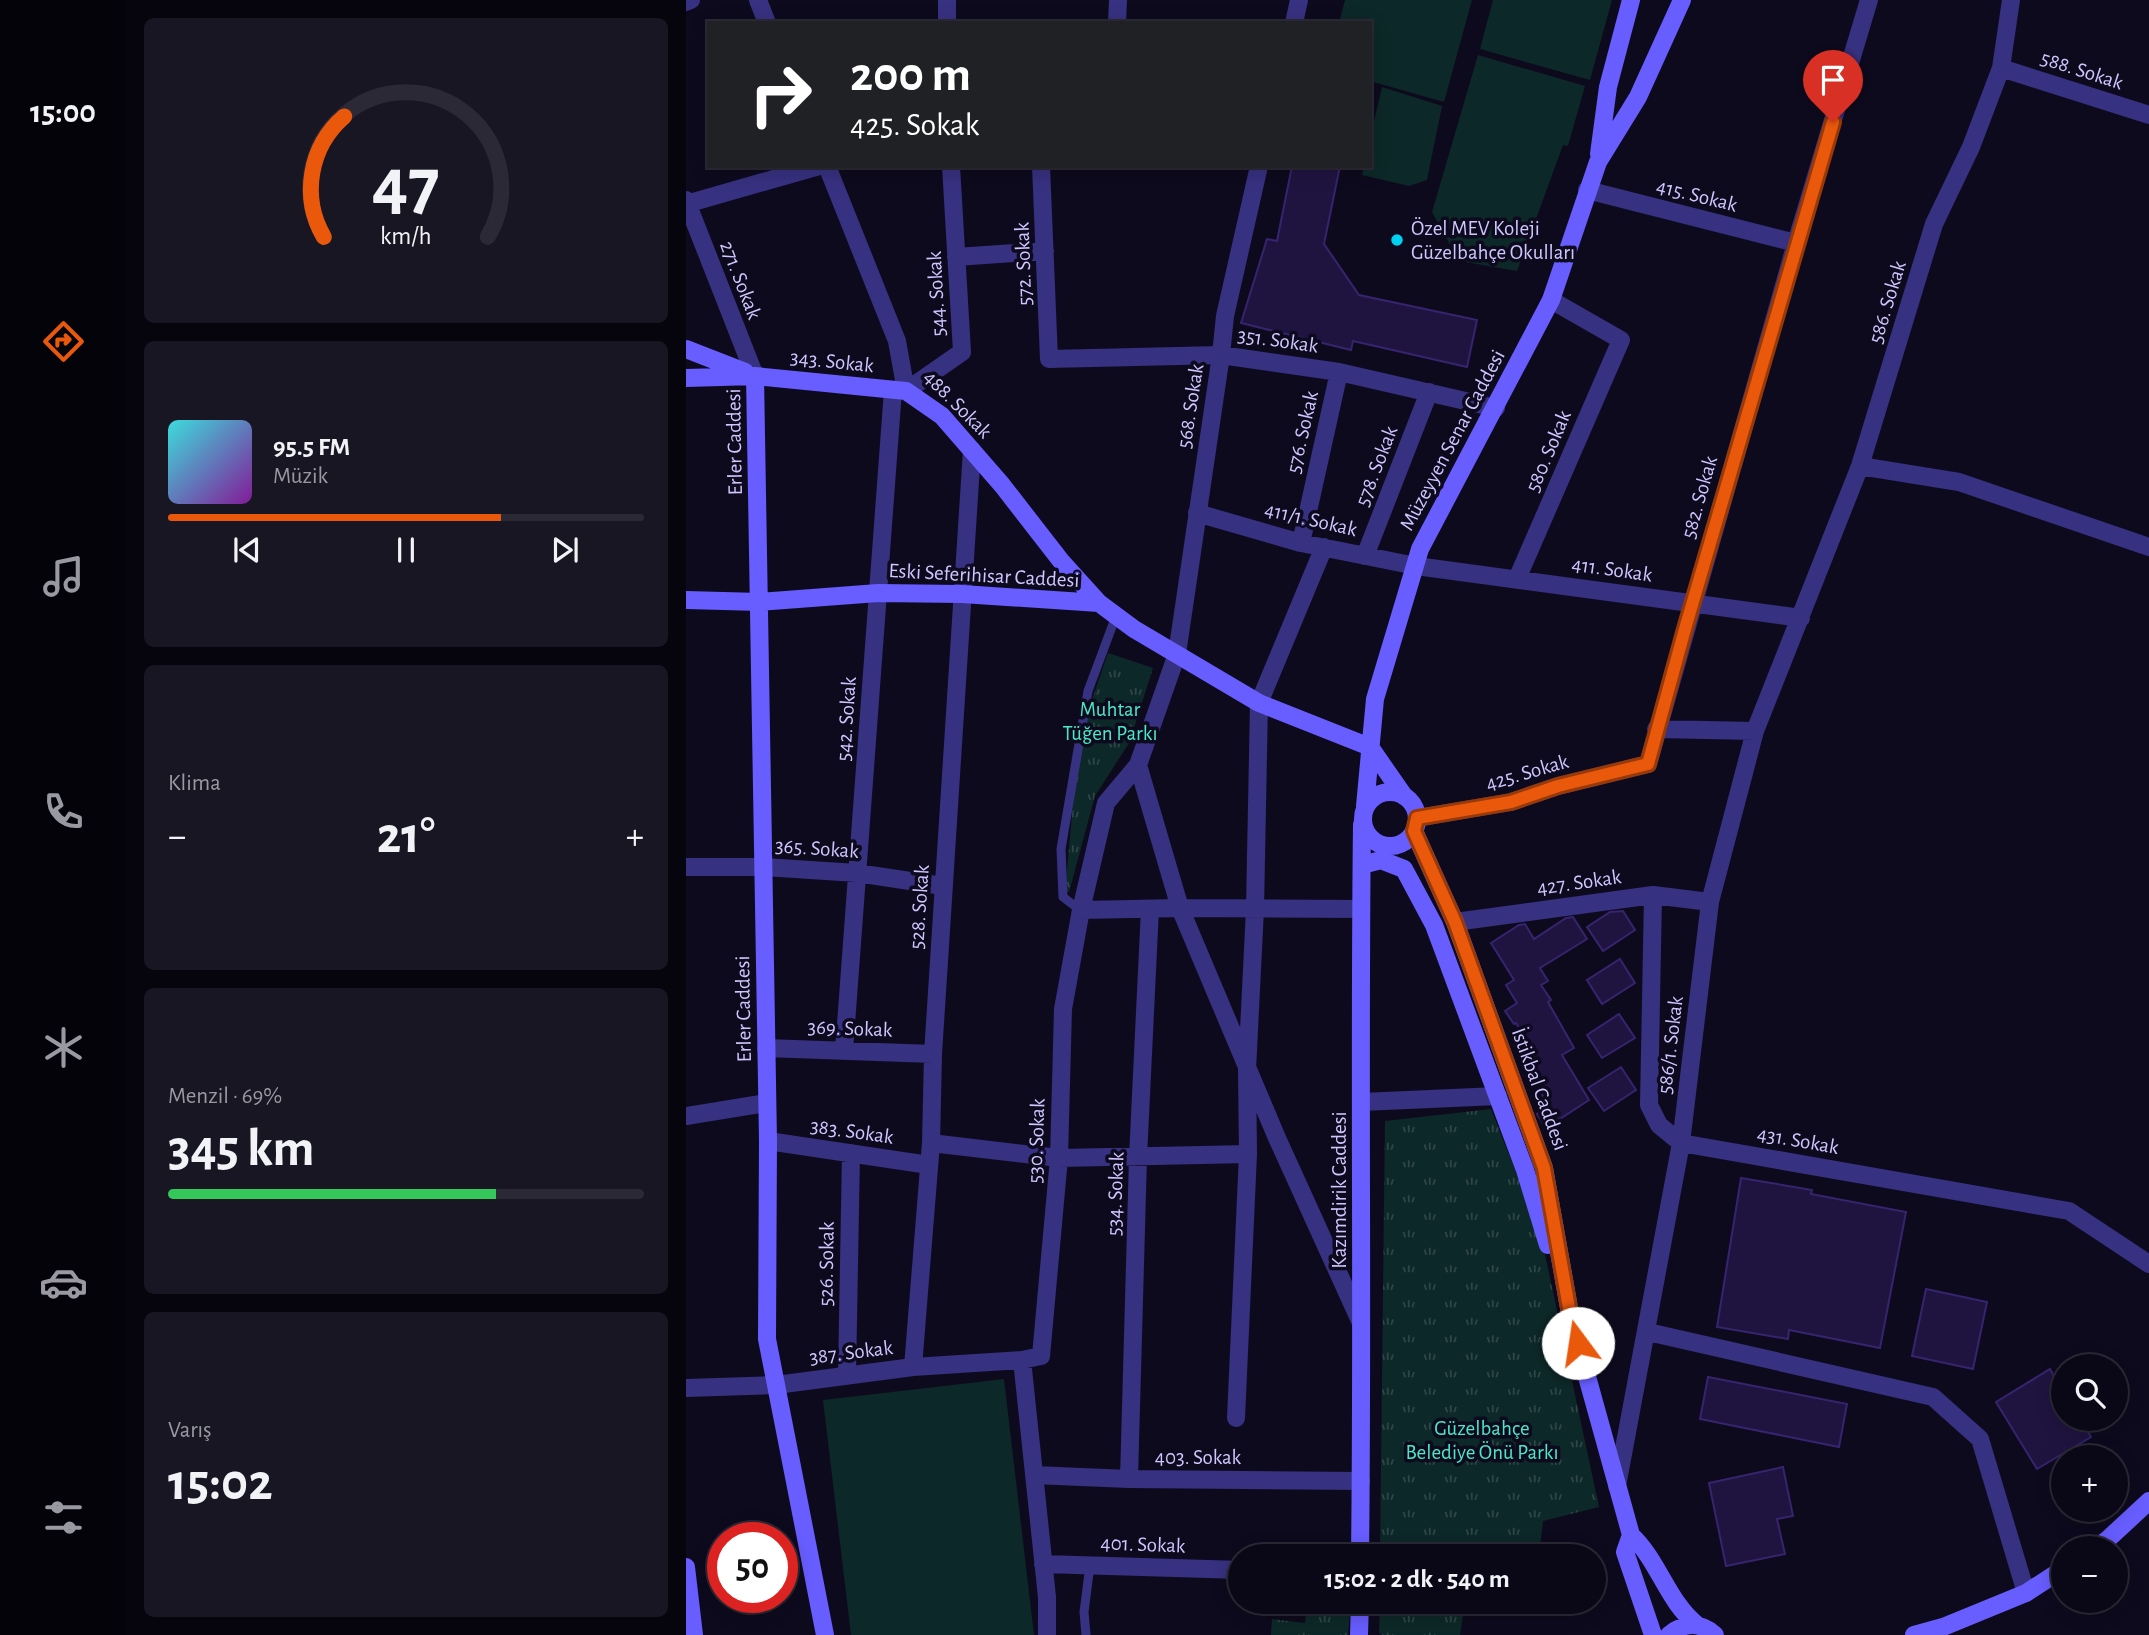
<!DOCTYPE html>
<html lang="tr">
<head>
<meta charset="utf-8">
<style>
  :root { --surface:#0a0816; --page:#181623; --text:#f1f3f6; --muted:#999aa1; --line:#2a2935; --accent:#ea580c }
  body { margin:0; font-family:"Alegreya Sans",sans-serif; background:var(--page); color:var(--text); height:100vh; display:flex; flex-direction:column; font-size:26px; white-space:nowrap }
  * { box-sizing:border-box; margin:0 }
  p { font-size:23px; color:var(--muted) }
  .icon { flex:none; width:38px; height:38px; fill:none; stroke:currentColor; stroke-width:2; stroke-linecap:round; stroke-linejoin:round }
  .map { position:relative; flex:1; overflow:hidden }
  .panel { display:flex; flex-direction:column; gap:18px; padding:18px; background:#06040c; width:560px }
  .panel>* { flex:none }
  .guide { position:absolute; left:21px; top:21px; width:665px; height:147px; border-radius:0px; box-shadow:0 4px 18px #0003,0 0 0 2px var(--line); background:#202124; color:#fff; overflow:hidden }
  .controls { position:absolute; left:1365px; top:1354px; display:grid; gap:14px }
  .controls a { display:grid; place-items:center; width:77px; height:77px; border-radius:50%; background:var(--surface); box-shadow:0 4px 18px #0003,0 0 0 2px var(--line); font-size:35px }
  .speed { position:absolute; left:21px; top:1522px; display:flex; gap:14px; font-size:35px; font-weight:700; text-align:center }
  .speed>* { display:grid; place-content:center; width:91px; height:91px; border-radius:50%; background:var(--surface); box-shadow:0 4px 18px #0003,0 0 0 2px var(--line); line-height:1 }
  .speed .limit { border:10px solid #d22; background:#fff; color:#111 }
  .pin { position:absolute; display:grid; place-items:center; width:60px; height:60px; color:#fff; margin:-72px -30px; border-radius:50% 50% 50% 0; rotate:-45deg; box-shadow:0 0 7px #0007 }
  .pin .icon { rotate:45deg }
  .me { position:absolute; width:77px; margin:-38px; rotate:346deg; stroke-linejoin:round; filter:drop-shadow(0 0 5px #0008) }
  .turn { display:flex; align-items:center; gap:24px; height:147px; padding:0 28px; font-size:32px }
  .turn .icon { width:91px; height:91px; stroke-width:2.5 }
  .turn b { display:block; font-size:49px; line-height:60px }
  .big { font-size:52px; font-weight:600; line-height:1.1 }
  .panel .tile { flex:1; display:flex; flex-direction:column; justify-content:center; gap:10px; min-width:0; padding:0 24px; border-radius:10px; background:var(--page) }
  .panel .dial { align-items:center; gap:0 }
  .dial svg { height:182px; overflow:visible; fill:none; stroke:var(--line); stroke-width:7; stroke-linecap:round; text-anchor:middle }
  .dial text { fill:var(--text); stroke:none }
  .song { display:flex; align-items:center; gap:21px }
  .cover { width:84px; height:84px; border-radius:10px; background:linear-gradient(135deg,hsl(180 70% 55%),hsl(290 70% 35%)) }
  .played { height:7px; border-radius:4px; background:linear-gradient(90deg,var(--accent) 70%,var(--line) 70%) }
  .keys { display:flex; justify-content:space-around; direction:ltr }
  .heat { display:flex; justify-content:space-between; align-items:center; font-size:38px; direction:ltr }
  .charge { height:10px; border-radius:5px; background:linear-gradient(90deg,#34c759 69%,var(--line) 0) }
  .trip { position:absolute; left:542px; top:1544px; width:378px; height:70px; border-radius:35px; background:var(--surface); box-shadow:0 4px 18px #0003,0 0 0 2px var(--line); font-weight:600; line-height:70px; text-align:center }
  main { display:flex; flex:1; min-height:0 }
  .tabs { display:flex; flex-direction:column; width:126px; justify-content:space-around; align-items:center; background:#040309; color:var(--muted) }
  .tabs .icon { width:49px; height:49px }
  .tabs .active { color:var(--accent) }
  .tabs b { font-size:32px; color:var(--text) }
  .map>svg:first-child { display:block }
  .grass { fill:#0d2828 }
  .park { fill:url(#park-tufts) }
  .building { fill:#1f1440; stroke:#36246e; stroke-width:2 }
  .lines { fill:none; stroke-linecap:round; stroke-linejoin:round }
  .lane { stroke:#373181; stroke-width:9 }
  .street { stroke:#373181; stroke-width:18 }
  .secondary { stroke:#685dff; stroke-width:18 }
  .route-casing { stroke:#983908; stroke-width:18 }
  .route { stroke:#ea580c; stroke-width:12 }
  .poi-dot { fill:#00d0f1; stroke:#0e0a1e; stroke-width:2.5 }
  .labels { text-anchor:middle; stroke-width:7; stroke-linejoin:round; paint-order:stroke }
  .street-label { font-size:21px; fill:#cfc6ff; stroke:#0e0a1e }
  .poi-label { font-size:21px; fill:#cfc6ff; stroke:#0e0a1e; text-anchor:start }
  .park-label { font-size:21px; fill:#49e8c7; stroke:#0e0a1e }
</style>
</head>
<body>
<main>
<nav class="tabs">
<b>15:00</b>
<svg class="icon active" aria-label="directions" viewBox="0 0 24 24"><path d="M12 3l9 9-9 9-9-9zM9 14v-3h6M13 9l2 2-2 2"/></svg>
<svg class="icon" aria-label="music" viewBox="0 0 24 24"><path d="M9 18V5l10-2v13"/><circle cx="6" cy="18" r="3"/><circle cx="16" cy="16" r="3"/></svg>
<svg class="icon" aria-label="phone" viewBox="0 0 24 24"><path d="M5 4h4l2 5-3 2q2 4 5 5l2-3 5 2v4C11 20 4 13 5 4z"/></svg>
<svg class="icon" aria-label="climate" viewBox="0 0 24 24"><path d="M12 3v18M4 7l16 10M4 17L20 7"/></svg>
<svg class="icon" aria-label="car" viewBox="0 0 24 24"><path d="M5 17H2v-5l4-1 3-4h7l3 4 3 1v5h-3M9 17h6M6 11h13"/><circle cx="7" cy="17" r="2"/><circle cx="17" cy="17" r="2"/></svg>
<svg class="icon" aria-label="filters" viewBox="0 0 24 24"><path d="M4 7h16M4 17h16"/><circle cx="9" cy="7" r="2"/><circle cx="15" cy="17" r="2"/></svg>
</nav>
<section class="panel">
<div class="tile dial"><svg viewBox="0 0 100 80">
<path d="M14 69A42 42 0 1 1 86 69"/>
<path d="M14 69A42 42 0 0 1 23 16" stroke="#ea580c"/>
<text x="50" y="56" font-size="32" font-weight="700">47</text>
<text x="50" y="72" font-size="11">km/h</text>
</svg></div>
<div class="tile">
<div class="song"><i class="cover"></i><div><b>95.5 FM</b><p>Müzik</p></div></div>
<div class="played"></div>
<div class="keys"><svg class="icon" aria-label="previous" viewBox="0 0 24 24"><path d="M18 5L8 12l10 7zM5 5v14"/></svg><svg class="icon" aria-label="pause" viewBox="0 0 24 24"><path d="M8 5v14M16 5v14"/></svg><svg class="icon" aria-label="next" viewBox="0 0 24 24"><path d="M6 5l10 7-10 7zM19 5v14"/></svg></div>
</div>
<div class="tile"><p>Klima</p>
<div class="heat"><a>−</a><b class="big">21°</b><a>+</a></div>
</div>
<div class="tile"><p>Menzil · 69%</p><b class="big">345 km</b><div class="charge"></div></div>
<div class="tile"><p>Varış</p><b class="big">15:02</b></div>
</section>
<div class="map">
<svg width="1463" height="1635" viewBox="0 0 1463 1635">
  <defs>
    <pattern id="park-tufts" width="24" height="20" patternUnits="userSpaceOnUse" patternTransform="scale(1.75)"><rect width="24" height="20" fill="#0d2828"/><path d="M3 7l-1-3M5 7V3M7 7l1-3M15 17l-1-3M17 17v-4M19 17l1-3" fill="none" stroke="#2f4648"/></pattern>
  </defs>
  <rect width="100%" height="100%" fill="#0e0a1e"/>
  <path class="grass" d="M659,0h127l-28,102 -74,-21v-58h-31z
    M807,0h119l-22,80 -110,-31z
    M792,55l107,31 -17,60 -5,-1 -46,126 -58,-10 -27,-49z
    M696,87l60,19 -15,74 -18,6 -47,-11 2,-9h6v-27z
    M318,1379l30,256h-183l-28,-235z"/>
  <path class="park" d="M422,653l45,15 -24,75 -34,53 -26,96h-4l9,-99 11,-73z
    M805,1109l50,127 58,271 -56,14 -4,35h-159l5,-435z
    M621,1601h44l-3,34h-77l1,-16 33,4z
    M694,1601h139l-56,15 -3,19h-78l-3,-2z"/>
  <path class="building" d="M606,166h48l-16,78 35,51 118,25 -10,47 -114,-26 -2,9 -110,-27 26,-84 10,2z
    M937,911l12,19 -32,21 -16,-24 23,-15z
    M887,917l14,22 -47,29 8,13 -7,4 10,15 -3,2 26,46 -12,7 27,45 -43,28 -9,-14 12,-8 -27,-44 12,-8 -18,-31 -2,1 -9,-13 12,-8 -11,-18 8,-5 -23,-37 28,-18 6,-1 9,15 32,-21z
    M934,959l15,24 -33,21 -15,-24z
    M933,1014l16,24 -33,20 -15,-23z
    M935,1067l15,23 -32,21 -16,-23z
    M1055,1178l71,12 -1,4 95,18 -26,136 -91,-18 -1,9 -71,-12z
    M1240,1289l61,13 -14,67 -61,-13z
    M1364,1369l13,23v27h17l11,18 -54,32 -41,-67z
    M1022,1377l139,27 -8,43 -139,-28z
    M1097,1467l10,49 -16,3 8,35 -59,12 -17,-83z"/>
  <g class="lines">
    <path class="lane" d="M394,910l-17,-13 -2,-48 27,-158 28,-75
      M400,1635l-2,-23 6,-47"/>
    <path class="street" d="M72,0l9,23
      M261,0v23
      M0,2l5,-2
      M431,23l1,-23
      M608,23l5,-23
      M1315,68l148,47
      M141,166l70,175 9,50 56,-39 -11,-186
      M355,166l8,193 172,-4 118,17 157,36
      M901,190l209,53
      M0,200l69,176
      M0,204l133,-38
      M270,257l89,-6
      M1174,466l99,16 190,65
      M511,513l104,30 115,23 385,52
      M615,543l38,-171
      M679,556l64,-164
      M831,579l104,-239 -70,-40
      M970,729l99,2
      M452,765l42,143 97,230 84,185
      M731,818l94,-16 47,-16 90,-22 148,-521 73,-243
      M0,867h78l93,6 86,13
      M967,895l-4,210 10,20 22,18 388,68 80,53
      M395,910l99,-2 180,1
      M769,922l198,-27 57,7
      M80,1048l167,6
      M158,1051l49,-661
      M676,1102l136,-6
      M0,1116l81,-13
      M82,1141l161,24
      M245,1143l128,15 189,-4
      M962,1332l285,65 47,42 46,154
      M227,1367l18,-224 2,-89 39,-604
      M161,1375l4,-222
      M0,1388l90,-3 137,-18 109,-7
      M550,1418l12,-264 -1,-84 8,-161 4,-206 65,-156
      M348,1475l95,4 232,2
      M443,1479l9,-322 12,-248
      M931,1486l64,-343 29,-241 45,-171 105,-265 74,-242 37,-77 30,-79 10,-68
      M357,1564l198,6
      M361,1635v-38l-25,-237 19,-4 18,-198 4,-149 18,-99 25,-107 32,-38 39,-111 44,-299 4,-39 34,-150"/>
    <path class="secondary" d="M913,154l9,-67 23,-87
      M0,349l59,23
      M69,376l13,765 -1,198 58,296
      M0,378l69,-2 151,15 36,25 60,69 59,76 38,42
      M0,600l74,2 118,-9 84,1 137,9 35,26 125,74 111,44
      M684,747l34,49
      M677 819a27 27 0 1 1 54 0a27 27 0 1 1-54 0Z
      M679,806l10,-107 45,-150 131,-249 47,-138 40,-65 44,-97
      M728,831l41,91 89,246 27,151 60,216c28,26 36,66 66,90
      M676,865l19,-5 23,9 30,56 91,245 23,75
      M945,1535l-6,17 28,83
      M1407,1549l14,-9 42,-39
      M674,1556c3,-244 -1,-488 2,-732
      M0,1567l8,68
      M673,1635l1,-34
      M983,1635c15,-13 32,-13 46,0
      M1228,1635l29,-8 83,-34 37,-24"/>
  </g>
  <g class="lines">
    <defs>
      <path id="route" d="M892,1343l-7,-24 -27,-151 -89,-246 -41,-91 3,-13 94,-16 47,-16 90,-22 37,-135 148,-507"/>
    </defs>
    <use href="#route" class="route-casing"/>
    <use href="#route" class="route"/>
  </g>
  <circle class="poi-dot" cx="711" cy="240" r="7"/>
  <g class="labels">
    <g class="street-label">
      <text transform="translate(1396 70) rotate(18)" y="7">588. Sokak</text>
      <text transform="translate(1011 195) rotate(14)" y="7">415. Sokak</text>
      <text transform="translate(337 264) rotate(-92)" y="7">572. Sokak</text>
      <text transform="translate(55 280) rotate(69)" y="7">271. Sokak</text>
      <text transform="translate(250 294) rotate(-93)" y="7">544. Sokak</text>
      <text transform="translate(1201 302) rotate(-73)" y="7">586. Sokak</text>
      <text transform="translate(592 340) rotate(8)" y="7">351. Sokak</text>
      <text transform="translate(146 361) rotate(6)" y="7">343. Sokak</text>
      <text transform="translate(272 404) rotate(45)" y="7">488. Sokak</text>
      <text transform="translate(504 406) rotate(-81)" y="7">568. Sokak</text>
      <text transform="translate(616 432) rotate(-77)" y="7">576. Sokak</text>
      <text transform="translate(766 440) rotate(-62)" y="7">Müzeyyen Senar Caddesi</text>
      <text transform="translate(48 442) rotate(-91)" y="7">Erler Caddesi</text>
      <text transform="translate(862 451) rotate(-67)" y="7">580. Sokak</text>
      <text transform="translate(690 466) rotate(-69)" y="7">578. Sokak</text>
      <text transform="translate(1013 497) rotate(-74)" y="7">582. Sokak</text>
      <text transform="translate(625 519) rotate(13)" y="7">411/1. Sokak</text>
      <text transform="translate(926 569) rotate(8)" y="7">411. Sokak</text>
      <text transform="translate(298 575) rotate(3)" y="7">Eski Seferihisar Caddesi</text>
      <text transform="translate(160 719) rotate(-86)" y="7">542. Sokak</text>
      <text transform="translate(841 772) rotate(-16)" y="7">425. Sokak</text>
      <text transform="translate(131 848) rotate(4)" y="7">365. Sokak</text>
      <text transform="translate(893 882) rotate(-8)" y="7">427. Sokak</text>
      <text transform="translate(233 907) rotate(-86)" y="7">528. Sokak</text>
      <text transform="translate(57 1009) rotate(-91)" y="7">Erler Caddesi</text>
      <text transform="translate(164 1028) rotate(2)" y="7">369. Sokak</text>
      <text transform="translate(984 1045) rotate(-83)" y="7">586/1. Sokak</text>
      <text transform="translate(854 1089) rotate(70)" y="7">İstikbal Caddesi</text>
      <text transform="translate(166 1131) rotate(8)" y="7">383. Sokak</text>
      <text transform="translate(1112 1140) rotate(10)" y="7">431. Sokak</text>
      <text transform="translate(350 1141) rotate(-88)" y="7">530. Sokak</text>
      <text transform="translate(653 1190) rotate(-90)" y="7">Kazımdirik Caddesi</text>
      <text transform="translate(429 1194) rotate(-88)" y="7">534. Sokak</text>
      <text transform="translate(140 1264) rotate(-89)" y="7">526. Sokak</text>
      <text transform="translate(165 1352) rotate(-7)" y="7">387. Sokak</text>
      <text x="512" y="1464">403. Sokak</text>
      <text transform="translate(457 1544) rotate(2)" y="7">401. Sokak</text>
    </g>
    <g class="poi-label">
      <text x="725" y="235">Özel MEV Koleji<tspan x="725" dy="24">Güzelbahçe Okulları</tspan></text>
    </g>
    <g class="park-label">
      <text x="424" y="716">Muhtar<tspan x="424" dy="24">Tüğen Parkı</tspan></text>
      <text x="796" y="1435">Güzelbahçe<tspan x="796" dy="24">Belediye Önü Parkı</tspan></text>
    </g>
  </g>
</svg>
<div class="controls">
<a><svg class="icon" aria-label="search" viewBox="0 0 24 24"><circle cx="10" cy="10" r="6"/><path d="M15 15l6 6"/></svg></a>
<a>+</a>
<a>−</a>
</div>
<div class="speed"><div class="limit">50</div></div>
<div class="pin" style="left:1147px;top:122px;background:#d93025"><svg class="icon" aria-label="arrive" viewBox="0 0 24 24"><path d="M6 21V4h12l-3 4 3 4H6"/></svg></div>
<svg class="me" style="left:892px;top:1343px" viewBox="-20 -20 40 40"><circle r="19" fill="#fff"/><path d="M0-13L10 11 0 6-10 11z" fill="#ea580c"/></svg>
<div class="trip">15:02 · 2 dk · 540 m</div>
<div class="guide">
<div class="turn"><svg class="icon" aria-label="right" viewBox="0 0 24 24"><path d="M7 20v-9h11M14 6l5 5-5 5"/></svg><div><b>200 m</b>425. Sokak</div></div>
</div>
</div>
</main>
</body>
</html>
